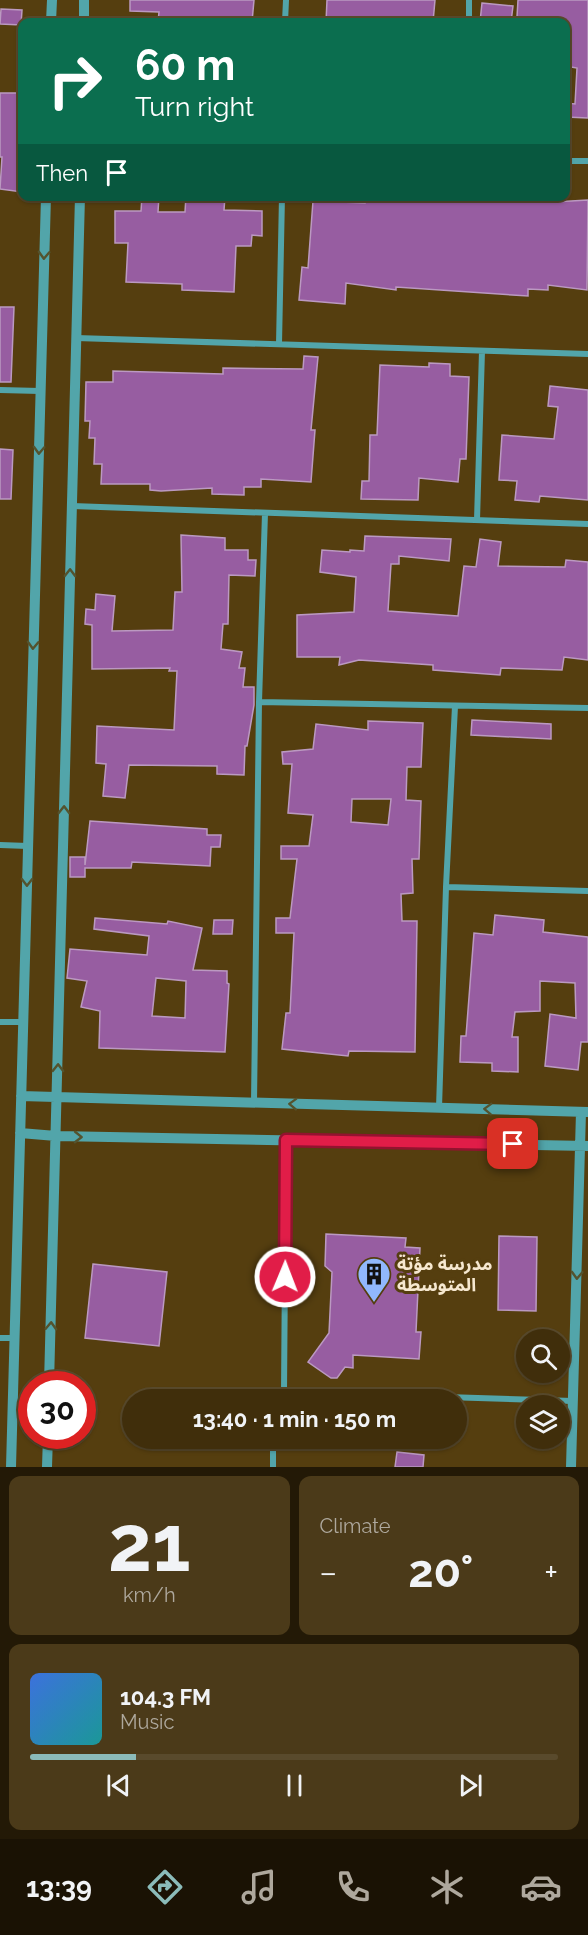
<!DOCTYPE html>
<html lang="en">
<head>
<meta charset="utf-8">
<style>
  :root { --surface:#402e0b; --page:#4b3a19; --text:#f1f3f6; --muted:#aea89d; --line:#594a2c; --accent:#8bbbb9 }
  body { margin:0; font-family:Raleway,"Noto Sans Arabic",sans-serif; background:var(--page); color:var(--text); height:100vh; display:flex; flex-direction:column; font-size:22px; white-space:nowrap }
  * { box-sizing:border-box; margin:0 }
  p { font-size:20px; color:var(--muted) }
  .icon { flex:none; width:33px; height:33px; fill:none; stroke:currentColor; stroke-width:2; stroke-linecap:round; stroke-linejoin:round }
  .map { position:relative; height:1467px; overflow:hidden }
  .details { display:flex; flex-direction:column; gap:9px; padding:9px; background:#231906; flex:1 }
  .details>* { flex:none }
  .guide { position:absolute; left:18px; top:18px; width:552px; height:183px; border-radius:12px; box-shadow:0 2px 4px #0004,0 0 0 2px var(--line); background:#0b6e4f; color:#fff; overflow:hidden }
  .fabs { position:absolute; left:516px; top:1329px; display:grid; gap:12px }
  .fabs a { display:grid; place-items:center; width:54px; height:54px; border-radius:50%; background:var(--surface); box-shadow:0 2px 4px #0004,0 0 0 2px var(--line); font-size:30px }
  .speed { position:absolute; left:18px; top:1371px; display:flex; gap:12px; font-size:30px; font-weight:700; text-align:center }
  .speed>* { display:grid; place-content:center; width:78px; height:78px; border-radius:50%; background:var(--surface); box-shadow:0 2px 4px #0004,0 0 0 2px var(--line); line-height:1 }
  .speed .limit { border:9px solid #d22; background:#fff; color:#111 }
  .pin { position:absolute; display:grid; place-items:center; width:51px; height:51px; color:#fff; margin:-26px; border-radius:12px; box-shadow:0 3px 9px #0006 }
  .me { position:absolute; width:66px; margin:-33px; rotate:1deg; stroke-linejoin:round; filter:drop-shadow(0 0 4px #0008) }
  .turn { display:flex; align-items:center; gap:21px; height:126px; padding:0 18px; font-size:27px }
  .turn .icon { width:78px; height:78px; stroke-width:2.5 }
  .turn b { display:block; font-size:42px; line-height:51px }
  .then { display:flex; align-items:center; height:57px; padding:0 18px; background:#0003; gap:12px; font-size:22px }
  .big { font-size:45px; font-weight:700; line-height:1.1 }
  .details .card { flex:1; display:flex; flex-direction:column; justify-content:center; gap:9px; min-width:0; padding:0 21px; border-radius:12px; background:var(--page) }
  .details .dial { align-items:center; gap:0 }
  .dial b { font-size:78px; line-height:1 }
  .song { display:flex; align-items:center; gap:18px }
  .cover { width:72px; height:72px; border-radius:9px; background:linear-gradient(135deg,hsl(220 70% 55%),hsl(180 70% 35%)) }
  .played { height:6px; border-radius:3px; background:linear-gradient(90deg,var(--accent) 20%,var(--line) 20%) }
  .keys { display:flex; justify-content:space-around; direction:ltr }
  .heat { display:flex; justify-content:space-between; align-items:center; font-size:33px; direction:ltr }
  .details .tiles { flex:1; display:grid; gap:9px; grid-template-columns:1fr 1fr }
  .card:last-child { grid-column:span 2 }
  .trip { position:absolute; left:122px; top:1389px; width:345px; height:60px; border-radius:30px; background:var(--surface); box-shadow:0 2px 4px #0004,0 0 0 2px var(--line); font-weight:700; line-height:60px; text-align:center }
  .dock { display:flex; height:96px; justify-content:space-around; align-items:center; background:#1a1204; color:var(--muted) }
  .dock .icon { width:42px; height:42px }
  .dock .current { color:var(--accent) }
  .dock b { font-size:27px; color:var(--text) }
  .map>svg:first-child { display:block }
  .building { fill:#975da1; stroke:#bb99c1; stroke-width:1.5; fill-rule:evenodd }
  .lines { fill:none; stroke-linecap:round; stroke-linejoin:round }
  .minor { stroke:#52a5aa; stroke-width:6 }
  .tertiary { stroke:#52a5aa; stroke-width:10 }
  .oneway { stroke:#54532e }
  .route-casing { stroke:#92132f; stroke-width:15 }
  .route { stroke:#e11d48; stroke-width:10 }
  .labels { text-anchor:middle; stroke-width:6; stroke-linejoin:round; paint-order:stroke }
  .poi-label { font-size:18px; font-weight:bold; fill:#f6e8d0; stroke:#553e0f; text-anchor:start }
</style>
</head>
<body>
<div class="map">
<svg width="588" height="1467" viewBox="0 0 588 1467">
  <rect width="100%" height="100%" fill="#553e0f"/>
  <path class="building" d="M130,0h124l-2,22h-94l1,-10 -29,-1z
    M327,0h108l-2,22h-107z
    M518,0h70v118l-22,-1v-14l9,1 2,-36 -11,-2v-45l-49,-4z
    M482,3l31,3 -2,16h-31z
    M1,9l21,1 -1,15 -21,-1z
    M0,93h22l-2,56 2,43 -22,-3 2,-32h-2z
    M142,196h17l-1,16h27l1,-16h39l-1,14 38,1v25l-10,-1 -1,11h-15l-2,46 -52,-2v-6l-56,-2 2,-39h-13v-32h26z
    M365,196h189v6l34,-2 -1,90 -39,-5v5l-20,-1v7l-132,-9v3l-50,-7 -1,21 -46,-4 3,-33 6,1 5,-67 52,2z
    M0,307h14l-3,75h-11z
    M304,356l14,1 -7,73h4l-4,52 -50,-3v8h-17v8l-32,-1v-6l-51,3 -11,-1v-6h-49l1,-20h-8l1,-26h-6l1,-17h-5l1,-39h27v-11l110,3v-6l80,1z
    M429,363l21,1v12l19,1 -3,82h-6l-2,23 -39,-4 -1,22 -57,-1 1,-18h7l1,-46h7l3,-70 49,2z
    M550,386l38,4v110l-48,-4 -1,6 -24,-2 2,-19 -18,-1 3,-45 52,4 4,-32 -10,-1z
    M0,449l13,1 -2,49h-11z
    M181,535l44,3v12h23v10h8l-1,16 -26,-1 -1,49h-5l-2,25 21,3 -3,16h6l-2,19h11v18l-7,41h-2l-1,29 -27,-1v-8l-88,-1 -4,33 -22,-2 3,-32 -10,-1 1,-37 77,4 3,-59h-8l1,-3 -78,1v-44l-7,-1 1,-15 9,1 1,-16 19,2 -3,35 61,-1 2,-38h7z
    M365,536l86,3 -2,22 -50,-5v8h-8l-3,47 70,5 6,-50 12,1 4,-28 21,3 -3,24 67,1 1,-7 22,2v98l-24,-3 -2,13 -61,-2 -1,7 -67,-5v-5l-74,-5 -20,5 1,-8h-43v-42l57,-3 2,-35 -36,-5 2,-22 28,2v-2l14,1z
    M472,720l79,4v15l-80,-4z
    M368,721l55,2 -2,44h-14l-1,33 15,1 -2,58h-7l1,34 -12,1 1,27h15l-2,131 -66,-1 -1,5 -66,-7 4,-36h4l4,-80h-18v-15h14l7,-59h-16v-13h28l4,-31 -25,-2 4,-49h-9l-1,-12 31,-3 3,-25 52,6zM352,799h39l-3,26 -37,-3z
    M90,821l117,8v6h14l-1,12h-9l-1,19 -78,-4 -1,6h-46v9h-15v-20h15v8z
    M495,915l49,5 -1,12 45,5v105h-7l-3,28 -33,-4 5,-52 26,4 -1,-35 -35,-2v30l-25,1 -3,25h6v35l-26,-1v-8l-32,-1 1,-26h5l8,-103 19,2z
    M95,918l72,6 1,-3 34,7 -9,42 34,1v12l2,1 -4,68 -126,-4 1,-37 -19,-4 6,-26 -20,-3 3,-29 77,6 2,-19 -55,-7zM156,978l30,3 -1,37 -33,-2z
    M214,920h19l-1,14h-19z
    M326,1234l80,4 -1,9 15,1 -4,84h5l-2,27 -66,-4v13l-8,-1 -8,11h-6l-23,-16 21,-29 3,-61 -7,-6z
    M499,1236l38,1 -1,74 -38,-1z
    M93,1264l74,8 -8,74 -74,-8z
    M397,1452l27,3 -1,12h-28z"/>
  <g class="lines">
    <path class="minor" d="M285,22l1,-22
      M469,22v-22
      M566,161h22
      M76,338l512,16
      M279,344l3,-148
      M0,390l40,1
      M72,506l516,18
      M477,520l5,-169
      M259,702l329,6
      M0,845l28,1
      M446,887l142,4
      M0,1022h23
      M254,1103l5,-401 6,-189
      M439,1108l7,-221 9,-181
      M286,1140l-2,252 289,9
      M0,1338h14
      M279,1400l5,-8
      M273,1467v-29"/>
    <path class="tertiary" d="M51,22l1,-22
      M84,22v-22
      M21,1096l567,16
      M20,1133l36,3 532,10
      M49,1384l31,-1188
      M11,1467l35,-1271
      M47,1467l1,-31
      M571,1467l10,-355"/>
  </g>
  <defs><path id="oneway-chevron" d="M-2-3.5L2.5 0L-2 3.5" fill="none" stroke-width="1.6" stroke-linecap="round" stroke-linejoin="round" transform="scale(1.5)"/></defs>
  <g class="oneway">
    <use href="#oneway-chevron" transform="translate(44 255) rotate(92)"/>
    <use href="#oneway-chevron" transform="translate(39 450) rotate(92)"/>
    <use href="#oneway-chevron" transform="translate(70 573) rotate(-89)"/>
    <use href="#oneway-chevron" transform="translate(33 645) rotate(92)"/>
    <use href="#oneway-chevron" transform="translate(64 810) rotate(-89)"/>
    <use href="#oneway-chevron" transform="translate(27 882) rotate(91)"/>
    <use href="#oneway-chevron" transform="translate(58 1068) rotate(-89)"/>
    <use href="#oneway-chevron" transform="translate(293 1104) rotate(-178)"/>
    <use href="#oneway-chevron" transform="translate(488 1109) rotate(-178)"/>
    <use href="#oneway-chevron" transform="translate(78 1137) rotate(1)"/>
    <use href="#oneway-chevron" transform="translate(577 1275) rotate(92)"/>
    <use href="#oneway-chevron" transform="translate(51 1326) rotate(-88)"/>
  </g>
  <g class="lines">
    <defs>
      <path id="route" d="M285,1277l1,-137 227,4"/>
    </defs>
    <use href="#route" class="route-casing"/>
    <use href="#route" class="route"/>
  </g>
  <defs>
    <symbol id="building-pin" viewBox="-11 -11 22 30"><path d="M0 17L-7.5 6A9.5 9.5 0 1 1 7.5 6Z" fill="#91b8fd" stroke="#553e0f"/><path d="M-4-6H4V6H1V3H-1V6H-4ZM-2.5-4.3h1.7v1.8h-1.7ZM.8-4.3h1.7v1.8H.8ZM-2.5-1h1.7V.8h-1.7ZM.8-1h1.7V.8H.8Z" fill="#111"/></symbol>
  </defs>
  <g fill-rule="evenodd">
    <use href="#building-pin" x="355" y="1255" width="38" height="52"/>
  </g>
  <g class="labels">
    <g class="poi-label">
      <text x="397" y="1270">مدرسة مؤتة<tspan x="397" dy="21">المتوسطة</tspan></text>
    </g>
  </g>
</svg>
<div class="fabs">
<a><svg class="icon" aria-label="search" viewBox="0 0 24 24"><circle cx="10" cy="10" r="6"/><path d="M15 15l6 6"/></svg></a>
<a><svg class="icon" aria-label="layers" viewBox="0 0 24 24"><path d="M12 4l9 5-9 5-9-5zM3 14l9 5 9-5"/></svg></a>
</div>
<div class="speed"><div class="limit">30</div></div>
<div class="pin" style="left:513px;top:1144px;background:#d93025"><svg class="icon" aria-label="arrive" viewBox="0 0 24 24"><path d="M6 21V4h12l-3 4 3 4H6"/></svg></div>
<svg class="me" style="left:285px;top:1277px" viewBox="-20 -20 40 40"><circle r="17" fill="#e11d48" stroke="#fff" stroke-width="3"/><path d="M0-11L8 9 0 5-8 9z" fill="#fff"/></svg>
<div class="trip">13:40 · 1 min · 150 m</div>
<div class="guide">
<div class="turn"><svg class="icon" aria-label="right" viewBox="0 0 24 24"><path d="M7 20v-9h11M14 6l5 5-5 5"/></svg><div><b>60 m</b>Turn right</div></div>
<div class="then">Then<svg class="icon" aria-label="arrive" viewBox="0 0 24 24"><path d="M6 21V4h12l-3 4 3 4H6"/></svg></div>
</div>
</div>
<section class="details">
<div class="tiles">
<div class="card dial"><b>21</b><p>km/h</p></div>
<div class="card"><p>Climate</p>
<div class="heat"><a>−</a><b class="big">20°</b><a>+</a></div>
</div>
<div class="card">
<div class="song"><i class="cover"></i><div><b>104.3 FM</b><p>Music</p></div></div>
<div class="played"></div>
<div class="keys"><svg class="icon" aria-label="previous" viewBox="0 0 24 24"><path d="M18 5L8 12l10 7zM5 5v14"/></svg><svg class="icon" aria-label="pause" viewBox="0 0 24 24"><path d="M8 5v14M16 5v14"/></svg><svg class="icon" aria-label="next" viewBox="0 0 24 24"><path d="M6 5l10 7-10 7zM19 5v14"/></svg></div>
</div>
</div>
</section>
<nav class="dock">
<b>13:39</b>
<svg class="icon current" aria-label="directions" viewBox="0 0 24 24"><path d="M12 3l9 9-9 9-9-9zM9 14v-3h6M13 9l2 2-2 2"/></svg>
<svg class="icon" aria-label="music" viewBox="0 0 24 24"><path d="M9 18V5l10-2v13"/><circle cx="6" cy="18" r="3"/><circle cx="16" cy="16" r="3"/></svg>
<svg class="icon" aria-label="phone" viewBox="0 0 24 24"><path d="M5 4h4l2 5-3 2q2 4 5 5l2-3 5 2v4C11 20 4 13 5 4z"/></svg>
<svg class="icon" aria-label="climate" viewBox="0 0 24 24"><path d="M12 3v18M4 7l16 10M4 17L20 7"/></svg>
<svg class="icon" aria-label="car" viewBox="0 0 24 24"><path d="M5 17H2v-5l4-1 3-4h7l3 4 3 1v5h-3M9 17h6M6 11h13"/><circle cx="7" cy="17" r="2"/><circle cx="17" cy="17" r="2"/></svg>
</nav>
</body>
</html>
